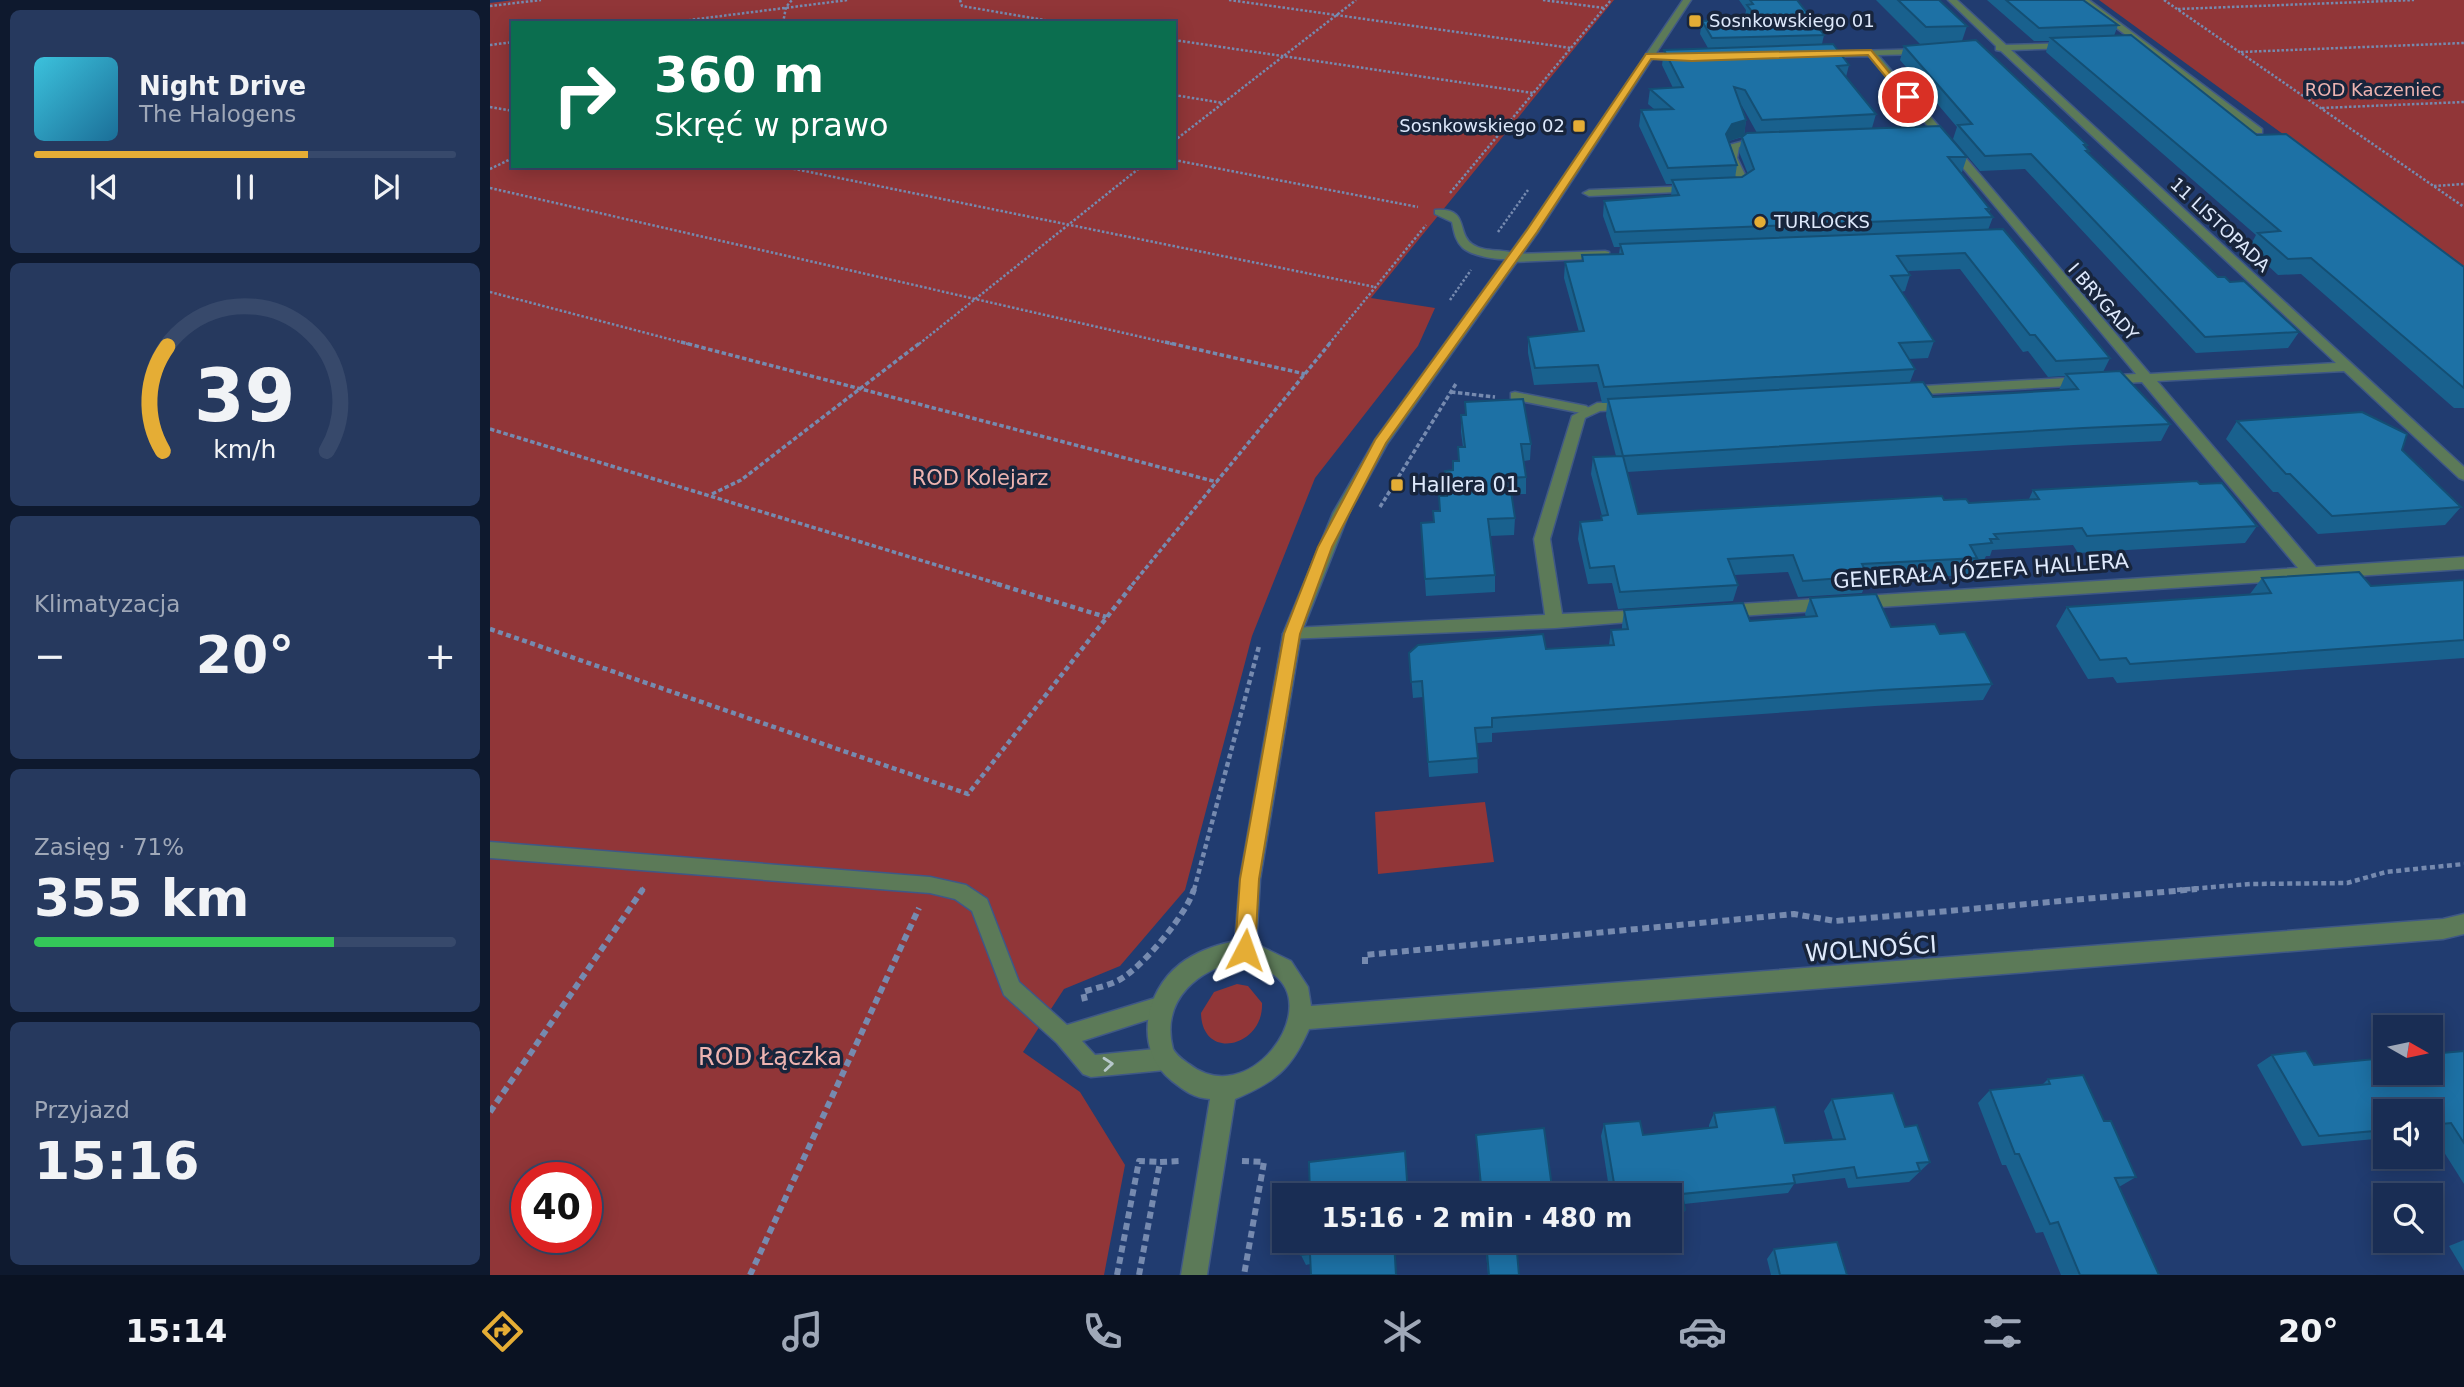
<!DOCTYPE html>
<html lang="pl">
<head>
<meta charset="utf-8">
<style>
  :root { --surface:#192d54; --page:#26395e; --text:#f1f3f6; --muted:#9fa8b8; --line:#37496b; --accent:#e5ad35 }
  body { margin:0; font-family:"DejaVu Sans",sans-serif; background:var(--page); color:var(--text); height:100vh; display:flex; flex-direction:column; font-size:26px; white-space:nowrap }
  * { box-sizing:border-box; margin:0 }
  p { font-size:23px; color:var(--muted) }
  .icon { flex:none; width:38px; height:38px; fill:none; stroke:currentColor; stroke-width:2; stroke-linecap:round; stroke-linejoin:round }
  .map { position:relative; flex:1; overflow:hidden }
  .details { display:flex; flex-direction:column; gap:10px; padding:10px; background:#0e192e; width:490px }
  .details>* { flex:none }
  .banner { position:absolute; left:21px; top:21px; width:665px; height:147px; border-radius:0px; box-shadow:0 4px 18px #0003,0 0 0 2px var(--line); background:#0b6e4f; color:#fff; overflow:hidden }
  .needle { width:46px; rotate:99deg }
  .tools { position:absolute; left:1883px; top:1015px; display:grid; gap:14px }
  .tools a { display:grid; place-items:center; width:70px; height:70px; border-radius:0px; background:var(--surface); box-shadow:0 4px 18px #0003,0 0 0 2px var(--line); font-size:35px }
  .speed { position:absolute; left:21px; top:1162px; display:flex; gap:14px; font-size:35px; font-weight:700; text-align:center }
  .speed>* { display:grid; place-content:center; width:91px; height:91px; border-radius:50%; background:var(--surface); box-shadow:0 4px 18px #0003,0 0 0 2px var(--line); line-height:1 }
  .speed .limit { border:10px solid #d22; background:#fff; color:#111 }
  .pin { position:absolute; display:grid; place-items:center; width:60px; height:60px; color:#fff; margin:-30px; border:4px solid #fff; border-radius:50%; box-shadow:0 2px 7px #0007 }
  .me { position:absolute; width:77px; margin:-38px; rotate:4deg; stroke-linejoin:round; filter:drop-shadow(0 0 5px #0008) }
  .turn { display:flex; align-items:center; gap:24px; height:147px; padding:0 28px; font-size:32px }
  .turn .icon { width:91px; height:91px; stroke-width:2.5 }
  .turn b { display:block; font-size:49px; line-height:60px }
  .big { font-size:52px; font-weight:600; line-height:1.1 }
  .details .widget { flex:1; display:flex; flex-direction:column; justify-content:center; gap:10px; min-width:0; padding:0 24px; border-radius:10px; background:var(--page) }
  .details .dial { align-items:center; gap:0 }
  .dial svg { height:182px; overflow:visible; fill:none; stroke:var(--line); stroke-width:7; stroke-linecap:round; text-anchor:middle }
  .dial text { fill:var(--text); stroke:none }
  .song { display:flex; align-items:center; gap:21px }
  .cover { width:84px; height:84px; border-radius:10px; background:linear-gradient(135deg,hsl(190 70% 55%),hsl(200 70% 35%)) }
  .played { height:7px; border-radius:4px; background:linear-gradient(90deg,var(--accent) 65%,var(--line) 65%) }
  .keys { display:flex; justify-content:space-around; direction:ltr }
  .heat { display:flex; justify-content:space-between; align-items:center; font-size:38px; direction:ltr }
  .charge { height:10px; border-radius:5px; background:linear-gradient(90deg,#34c759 71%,var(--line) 0) }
  .trip { position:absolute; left:782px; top:1183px; width:410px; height:70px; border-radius:0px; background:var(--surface); box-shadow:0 4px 18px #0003,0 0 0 2px var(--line); font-weight:600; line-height:70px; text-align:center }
  .tabs { display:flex; height:112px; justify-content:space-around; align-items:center; background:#0a1222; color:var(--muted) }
  .tabs .icon { width:49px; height:49px }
  .tabs .on { color:var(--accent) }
  .tabs b { font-size:32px; color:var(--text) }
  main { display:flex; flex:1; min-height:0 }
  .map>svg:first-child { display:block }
  .green { fill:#913638; fill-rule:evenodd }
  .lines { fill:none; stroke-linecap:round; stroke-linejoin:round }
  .service-casing { stroke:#3f5886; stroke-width:3 }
  .minor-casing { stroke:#3f5886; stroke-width:3 }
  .tertiary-casing { stroke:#3f5886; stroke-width:3 }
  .path-far3 { stroke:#768aaf; stroke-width:2.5; stroke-dasharray:2.5 2; stroke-linecap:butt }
  .path-far2 { stroke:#768aaf; stroke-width:3.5; stroke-dasharray:4.5 2.5; stroke-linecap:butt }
  .path-far1 { stroke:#768aaf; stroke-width:4.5; stroke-dasharray:5 3.5; stroke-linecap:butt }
  .path { stroke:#768aaf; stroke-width:6; stroke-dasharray:7 4.5; stroke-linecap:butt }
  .service { fill:#5c7a58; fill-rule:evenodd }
  .minor { fill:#5c7a58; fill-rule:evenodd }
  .tertiary { fill:#5c7a58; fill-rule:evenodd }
  .wall { fill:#19618e; fill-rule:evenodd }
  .shaded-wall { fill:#144f74 }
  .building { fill:#1d71a5; stroke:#144f74; stroke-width:2 }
  .oneway { stroke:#b7c8cb }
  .route { fill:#e5ad35; stroke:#957022; stroke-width:2 }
  .poi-dot { fill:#e5ad35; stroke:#18253c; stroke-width:2.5 }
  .labels { text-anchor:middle; stroke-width:7; stroke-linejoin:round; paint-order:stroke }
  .far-poi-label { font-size:18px; fill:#dee9fc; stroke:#18253c; text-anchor:start }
  .far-park-label { font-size:18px; fill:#eeb4b1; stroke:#18253c }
  .far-street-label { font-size:18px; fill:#dee9fc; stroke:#18253c }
  .park-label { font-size:21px; fill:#eeb4b1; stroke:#18253c }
  .poi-label { font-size:21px; fill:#dee9fc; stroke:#18253c; text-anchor:start }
  .street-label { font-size:21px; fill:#dee9fc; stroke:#18253c }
  .near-street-label { font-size:24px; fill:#dee9fc; stroke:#18253c }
  .near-park-label { font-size:24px; fill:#eeb4b1; stroke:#18253c }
</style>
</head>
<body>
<main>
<section class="details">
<div class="widget">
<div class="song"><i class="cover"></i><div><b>Night Drive</b><p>The Halogens</p></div></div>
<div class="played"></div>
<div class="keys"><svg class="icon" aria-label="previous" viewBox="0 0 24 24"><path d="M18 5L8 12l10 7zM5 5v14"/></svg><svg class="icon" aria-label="pause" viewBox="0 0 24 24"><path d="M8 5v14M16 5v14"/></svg><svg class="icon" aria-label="next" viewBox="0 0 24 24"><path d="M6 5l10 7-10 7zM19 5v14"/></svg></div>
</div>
<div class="widget dial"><svg viewBox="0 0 100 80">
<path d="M14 69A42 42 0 1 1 86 69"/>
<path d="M14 69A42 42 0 0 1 16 23" stroke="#e5ad35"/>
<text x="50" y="56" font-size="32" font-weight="700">39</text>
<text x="50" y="72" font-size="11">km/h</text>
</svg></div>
<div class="widget"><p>Klimatyzacja</p>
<div class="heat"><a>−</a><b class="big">20°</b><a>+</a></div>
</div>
<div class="widget"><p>Zasięg · 71%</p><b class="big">355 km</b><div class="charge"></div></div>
<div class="widget"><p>Przyjazd</p><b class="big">15:16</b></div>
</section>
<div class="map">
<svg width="1974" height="1275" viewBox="0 0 1974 1275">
  <rect width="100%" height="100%" fill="#213c70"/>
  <path class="green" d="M24,0h1100l-243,298 64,10 -17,38 -103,132 -63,158 -67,254 -65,76 -56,23 -41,63 57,40 45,73 -21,110h-614v-1272zM23,23h661v143h-661zM37,1178h59v59h-59z
    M1609,0h365v266z
    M995,802l9,60 -116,12 -3,-62z
    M747,984l11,2 14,17c2,44 -60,59 -61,10l13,-21z"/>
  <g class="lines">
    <defs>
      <path id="service" d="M945,210c35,-3 21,23 37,34 14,10 34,3 47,12 -11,7 -45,1 -56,-8 -8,-7 -9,-17 -11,-26l-17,-8z
        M1025,392l71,14 6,4 -6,4 -75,-15v-6z
        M0,842l440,35 36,8 21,14 32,83 48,43 95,-29 7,3 3,7 -3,7 -87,28 13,14 70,-7 8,3 3,8 -3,8 -8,3 -74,7 -8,-3 -26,-31 -53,-48 -32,-84 -17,-12 -25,-6 -440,-35z"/>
      <path id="minor" d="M1458,0h9l49,45 66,-2 -3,5 -58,2 453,417v13l-5,-2 -115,-107 -187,10 159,186 148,-10v12l-740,48 -6,-2 -3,-4 3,-4 6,-2 574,-37 -156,-186 -236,13 -7,-4 7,-4 230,-13 -267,-318 -55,1 -2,-2 5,-3 111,-3 -3,5 -47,1 272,319 186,-11 -335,-312 -5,-1v-4z
        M1590,0h9l173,129v4h-8z
        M1159,53l38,2 5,3 -5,3 -41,-3v-4z
        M1273,136l5,3 -1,2 -28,6 -2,11 12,25 -15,7h-8v-4l12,-5 -11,-23 2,-13z
        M1205,186l6,3 -2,2 -110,5 -6,-3 6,-3z
        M1115,251l4,1v6l-96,4 -6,-4 6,-4z
        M1140,402l5,1v6l-35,2 -15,7 -35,121 12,75 85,-4 6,2 3,4 -3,4 -98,8 -269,11 -3,-5 9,-6 253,-13 -11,-76 38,-123 25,-13z"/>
      <path id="tertiary" d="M1193,0h8l-153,232 -151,212 -38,69 -48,121 -41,245 -4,65 35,17 17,26 3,19 1132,-87 21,-5v20l-21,5 -1134,90c-18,41 -34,53 -74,70l-28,176h-26l29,-176c-16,-1 -25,-8 -38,-18 -38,-30 -29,-88 8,-117 15,-12 36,-19 55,-23l5,-62 43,-245 50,-121 42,-73 152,-210zM754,960c9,5 21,9 30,15 48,34 -25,136 -85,89 -7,-5 -12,-8 -16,-15 -13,-50 26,-81 71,-89z"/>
    </defs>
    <use href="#service" class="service-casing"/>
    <use href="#minor" class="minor-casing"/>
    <use href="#tertiary" class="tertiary-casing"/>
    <path class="path-far3" d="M470,0l2,6 100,17
      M739,0l342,48
      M1053,0l61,8
      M1674,0l300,207
      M0,6l51,-6
      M1688,9l236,-9
      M176,23l182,-23
      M293,23l3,-16 6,-7
      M684,40l359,53
      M0,45l23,-3
      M1751,52l223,-9
      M684,95l49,8
      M0,107l23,4
      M1832,108l142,-6
      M684,141l182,-141
      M684,160l244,47
      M290,166l595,121
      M0,169l23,-11
      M1944,186l30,-2
      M0,188l682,156
      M960,193l161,-193
      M1008,232l30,-42
      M0,292l198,52
      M960,300l21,-30
      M429,344l223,-178
      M839,344l97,-119"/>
    <path class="path-far2" d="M191,342l536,140
      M675,342l140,32
      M961,392l44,5
      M0,429l512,156
      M222,494l29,-14 180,-138
      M890,507l77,-125
      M642,585l199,-243"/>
    <path class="path-far1" d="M507,584l109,33
      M0,629l478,165 165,-210
      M152,890l2,-2
      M704,890l65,-244
      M1687,890l73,-6 97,-1 39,-11 78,-8"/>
    <path class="path" d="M875,964v-9l429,-41 41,7 362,-32
      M595,1001l-2,-9c12,-4 25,-6 36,-12 24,-13 68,-66 75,-91
      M0,1112l153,-223
      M752,1161l22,1 -20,113
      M260,1275l169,-367
      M627,1275l22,-114 21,1
      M649,1275l21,-113 21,-1"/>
    <use href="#service" class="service"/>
    <use href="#minor" class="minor"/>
    <use href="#tertiary" class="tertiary"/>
  </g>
  <path class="wall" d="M1249,0h58l27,35 -2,9 27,21 -3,12 30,37 -4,14 95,29 -5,15h-2l30,37 -1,4 4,4 -5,13 122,128 -7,14 67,52 -9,17 -87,4 -447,27 11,42 306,-14 25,3 60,-4 4,-9 167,-6 57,42 -12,17 -167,10 -5,-8 -81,5 -2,6h-4l-2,4h-8l-7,15 -102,5 -5,13 -64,4 -10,-25 -54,3 4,10 -5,16 -115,8 -6,-26 -24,1 -10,-45 2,-17 21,-2 1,-4 -11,-42 2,-17 23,-1 -10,-40 1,-13h-5l-5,-21 -63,3 -6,-32v-16l51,-5 -15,-54 1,-16 17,-1v-6l37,-1 1,-7h-6l-11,-31 1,-15 67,-5 1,-12h-6l-27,-58 2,-16 13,-1 -6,-5 2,-15 23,-1 -11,-23 2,-15 44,-2 -8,-14 2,-13 43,-3 1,-8zM1251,105l1,1 15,27 -13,3 2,-16zM1252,137l-3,15 9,22 -6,3 -7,1 2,-13 -8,-24zM1470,269l63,83 5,-1 20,26 17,-1 -6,14 -126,7 -23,-15 5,-13 -7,-10 20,-1 6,-17 -33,-49 4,-1 5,-16 -2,-4z
    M1386,0h63l28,26 -5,15 125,104 -1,2 3,4 -1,2 130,124 12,5 69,50 -11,16 -92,5 -171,-184 -45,2 -27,-32 4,-12 -57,-67 4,-14 17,-1z
    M1497,0h96l35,25 -4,11 143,99 207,132v141h-10l-153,-134 -23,1 -29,-27 7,-13 -210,-183 3,-11h-15z
    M975,402l66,42 -1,16 -6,1 2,16v17h-14l3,24 -1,17 -24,1 5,39v17l-69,4 -5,-73 12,-1 6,-11v-15h7l-1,-25 8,-1v-9h5v-14h5l-2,-15v-17h4z
    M1747,421l165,29 59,57 -16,18 -127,9 -40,-42h-5l-47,-53z
    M1772,578l109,8 93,-6v78l-347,25 -4,-6 -25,2 -32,-53 11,-19 183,-13z
    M1320,598l81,29 49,7 52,50 -9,16 -108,6 -383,27v9l-15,1 1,30 -49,4 -6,-80 -10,1 -4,-45 137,-4 63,-4 2,-15 11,-1v-3l2,-16 126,11 56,-4 -1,-3z
    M1974,1051v133l-32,-51h-1v-22h-46v27l-83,8 -45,-81 15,-10 42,10z
    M1558,1079l56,42 32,56 -17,10 40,88h-98l-18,-43 -7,1 -30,-68h-4l-24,-62 12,-13 52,-5z
    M1342,1099l73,28 25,35 -21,20 -61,6 -3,-10 -51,6 -6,9 -104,11 1,6 -5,10 -10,1v-26h-60l-9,-59 3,-12 39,11 66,-7v-3l5,-12 71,30 48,-3 -9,-29z
    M986,1135l77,60h-72z
    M1974,1240v31l-15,-25z
    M905,1241l-85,23 -4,1 -5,-10z
    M995,1241h31l3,34h-31z
    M1284,1249l73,26h-76l-4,-16z"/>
  <path class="shaded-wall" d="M1256,120l-2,16 -15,5 -3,-7 6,-10z
    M904,1241h1l2,34h-1z"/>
  <path class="building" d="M1260,0h47l27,35 -112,3 -10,-17 55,-3 -10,-13 6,-1z
    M1408,0h41l28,26 -41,1z
    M1516,0h77l35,25 -79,3z
    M1641,35l126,100 29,-1 178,133v121l-153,-130 -23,1 -30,-26 22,-2 -229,-193z
    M1486,40l111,105h-3l5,6h-3l132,126h7l5,5 14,-1 55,51 -94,5 -174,-183 -46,2 -27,-31 14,-1 -68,-78z
    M1343,44l16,21 -12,1 39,48 -114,6 -17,-30 -11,-3 12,33 -14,4 -6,10 11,31 -69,3 -27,-58 32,-1 -23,-20 33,-2 -19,-37z
    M1450,126l27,31h-19l42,52h-4l7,8 -378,15 -11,-31 75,-6 -7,-15 70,-3 12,-8 -12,-32 5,-4z
    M1513,229l107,129 -54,3 -21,-26h-5l-65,-82 -68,3 13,19 -19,1 43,65 -35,2 16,26 -311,18 -6,-22 -63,3 -7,-31 56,-6 -19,-69 18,-1 -1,-6 41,-1 -3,-10z
    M1630,371l50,53 -87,4 -460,28 -15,-57 315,-17 10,15 80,-4 65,-4 -12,-15z
    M1033,399l8,45h-10l5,33 -17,1 6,40 -27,1 7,56 -70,4 -4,-56 13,-1 -1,-11h7l-1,-15h8l-2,-25 8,-1v-9h6l-1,-14h7l-4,-32h5l-1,-13z
    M1872,412l45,22 -5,16 59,57 -129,9 -42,-42h-4l-49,-53z
    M1133,456l15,58 304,-18 2,4 22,-1 3,4 70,-4 -6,-9 164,-9 3,3 22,-1 35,43 -170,10 -5,-8 -88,6 4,5h-8l2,4 -22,2 7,13 -115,6 6,12 -65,5 -10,-26 -65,4 10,26 -118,7 -6,-26 -24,2 -10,-46 22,-2 -1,-4 7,-1 -15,-58z
    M1869,572l12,14 93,-6v60l-334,24 -4,-6 -26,2 -33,-53 204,-14 -9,-15z
    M1386,594l15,33 44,-3 5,10 25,-2 27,52 -110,6 -390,28v9l-17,1 3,30 -50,4 -6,-81 -11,1 -2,-29 9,-8 125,-11 3,15 68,-4 -3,-15 17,-1 -4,-19 119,-7 7,18 67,-5 -7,-18z
    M1816,1051l8,14 71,-7v15h46v-19l33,-3v92l-13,-20 -20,2v-14h-46v19l-66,6 -47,-81z
    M1593,1075l21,46h7l25,56 -21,1 44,97h-79l-22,-53 -8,2 -31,-70h-4l-25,-64 60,-6 -2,-5z
    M1403,1093l12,34 12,-2 13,37 -13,1 3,8 -63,7 -3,-11 -61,8 2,8 -113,11 3,16 -15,2v-17h-54l-12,-71 36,-3 3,14 74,-8 -3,-14 61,-6 10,36 60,-4 -13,-40z
    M1054,1128l9,67h-71l-6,-60z
    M915,1151l3,44h-98l-1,-33z
    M811,1241h93l2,34h-85l-1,-21 -9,1z
    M996,1241h30l3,34h-30z
    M1347,1242l10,33h-67l-6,-26z"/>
  <defs><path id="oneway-chevron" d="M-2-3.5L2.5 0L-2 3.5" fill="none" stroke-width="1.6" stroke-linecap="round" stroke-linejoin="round" transform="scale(1.75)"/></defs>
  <use class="oneway" href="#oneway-chevron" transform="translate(618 1064) rotate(-5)"/>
  <path class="route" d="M1381,50l40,49h-7l-36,-44 -176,6 -41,-2 -114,173 -151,211 -54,104 -32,87 -41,245 -4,71 -3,7 -7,3 -7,-3 -3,-7 5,-71 44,-245 34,-87 57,-107 152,-210 119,-176z"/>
  <g class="poi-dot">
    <rect x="1198" y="14" width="14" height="14" rx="3.5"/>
    <rect x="1082" y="119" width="14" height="14" rx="3.5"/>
    <circle cx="1270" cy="222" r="7"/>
    <rect x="900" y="478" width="14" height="14" rx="3.5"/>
  </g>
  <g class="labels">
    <g class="far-poi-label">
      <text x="1219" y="27">Sosnkowskiego 01</text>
      <text x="1075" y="132" text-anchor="end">Sosnkowskiego 02</text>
      <text x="1284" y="228">TURLOCKS</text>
    </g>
    <g class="far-park-label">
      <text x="1883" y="96">ROD Kaczeniec</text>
    </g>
    <g class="far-street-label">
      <text transform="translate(1730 225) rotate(43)" y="6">11 LISTOPADA</text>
      <text transform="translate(1613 302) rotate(49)" y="6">I BRYGADY</text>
    </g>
    <g class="park-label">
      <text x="490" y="485">ROD Kolejarz</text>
    </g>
    <g class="poi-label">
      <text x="921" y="492">Hallera 01</text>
    </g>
    <g class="street-label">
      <text transform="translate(1491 571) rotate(-4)" y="7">GENERAŁA JÓZEFA HALLERA</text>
    </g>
    <g class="near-street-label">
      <text transform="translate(1381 949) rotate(-4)" y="8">WOLNOŚCI</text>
    </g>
    <g class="near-park-label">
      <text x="280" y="1065">ROD Łączka</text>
    </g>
  </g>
</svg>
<div class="tools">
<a><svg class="needle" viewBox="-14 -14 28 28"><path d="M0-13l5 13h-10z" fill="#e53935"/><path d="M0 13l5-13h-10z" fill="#9fa8b8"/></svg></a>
<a><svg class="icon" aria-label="sound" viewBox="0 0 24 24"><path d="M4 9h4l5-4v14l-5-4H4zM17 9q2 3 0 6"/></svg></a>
<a><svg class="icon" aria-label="search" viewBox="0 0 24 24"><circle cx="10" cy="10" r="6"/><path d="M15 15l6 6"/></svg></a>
</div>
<div class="speed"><div class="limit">40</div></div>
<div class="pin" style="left:1418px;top:97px;background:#d93025"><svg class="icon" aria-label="arrive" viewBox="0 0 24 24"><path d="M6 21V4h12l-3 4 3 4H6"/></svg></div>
<svg class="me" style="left:755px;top:950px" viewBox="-20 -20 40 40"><path d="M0-17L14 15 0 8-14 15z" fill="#e5ad35" stroke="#fff" stroke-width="4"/></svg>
<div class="trip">15:16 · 2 min · 480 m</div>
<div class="banner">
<div class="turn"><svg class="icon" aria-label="right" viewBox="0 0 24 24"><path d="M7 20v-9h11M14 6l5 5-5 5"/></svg><div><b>360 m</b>Skręć w prawo</div></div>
</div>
</div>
</main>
<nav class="tabs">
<b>15:14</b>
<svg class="icon on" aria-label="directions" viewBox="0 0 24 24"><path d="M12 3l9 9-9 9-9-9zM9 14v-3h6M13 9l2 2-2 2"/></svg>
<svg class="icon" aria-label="music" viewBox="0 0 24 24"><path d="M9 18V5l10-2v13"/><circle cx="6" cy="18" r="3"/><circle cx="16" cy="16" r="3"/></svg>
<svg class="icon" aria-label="phone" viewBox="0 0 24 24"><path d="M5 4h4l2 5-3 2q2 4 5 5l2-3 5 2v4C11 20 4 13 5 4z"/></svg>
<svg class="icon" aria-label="climate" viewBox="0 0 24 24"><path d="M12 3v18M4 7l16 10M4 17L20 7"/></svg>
<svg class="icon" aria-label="car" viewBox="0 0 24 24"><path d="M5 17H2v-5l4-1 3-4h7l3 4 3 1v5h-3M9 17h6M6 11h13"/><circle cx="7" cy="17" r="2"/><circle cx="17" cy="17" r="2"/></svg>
<svg class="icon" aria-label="filters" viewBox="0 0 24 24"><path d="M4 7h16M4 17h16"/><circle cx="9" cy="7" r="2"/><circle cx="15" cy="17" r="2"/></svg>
<b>20°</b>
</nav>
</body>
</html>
